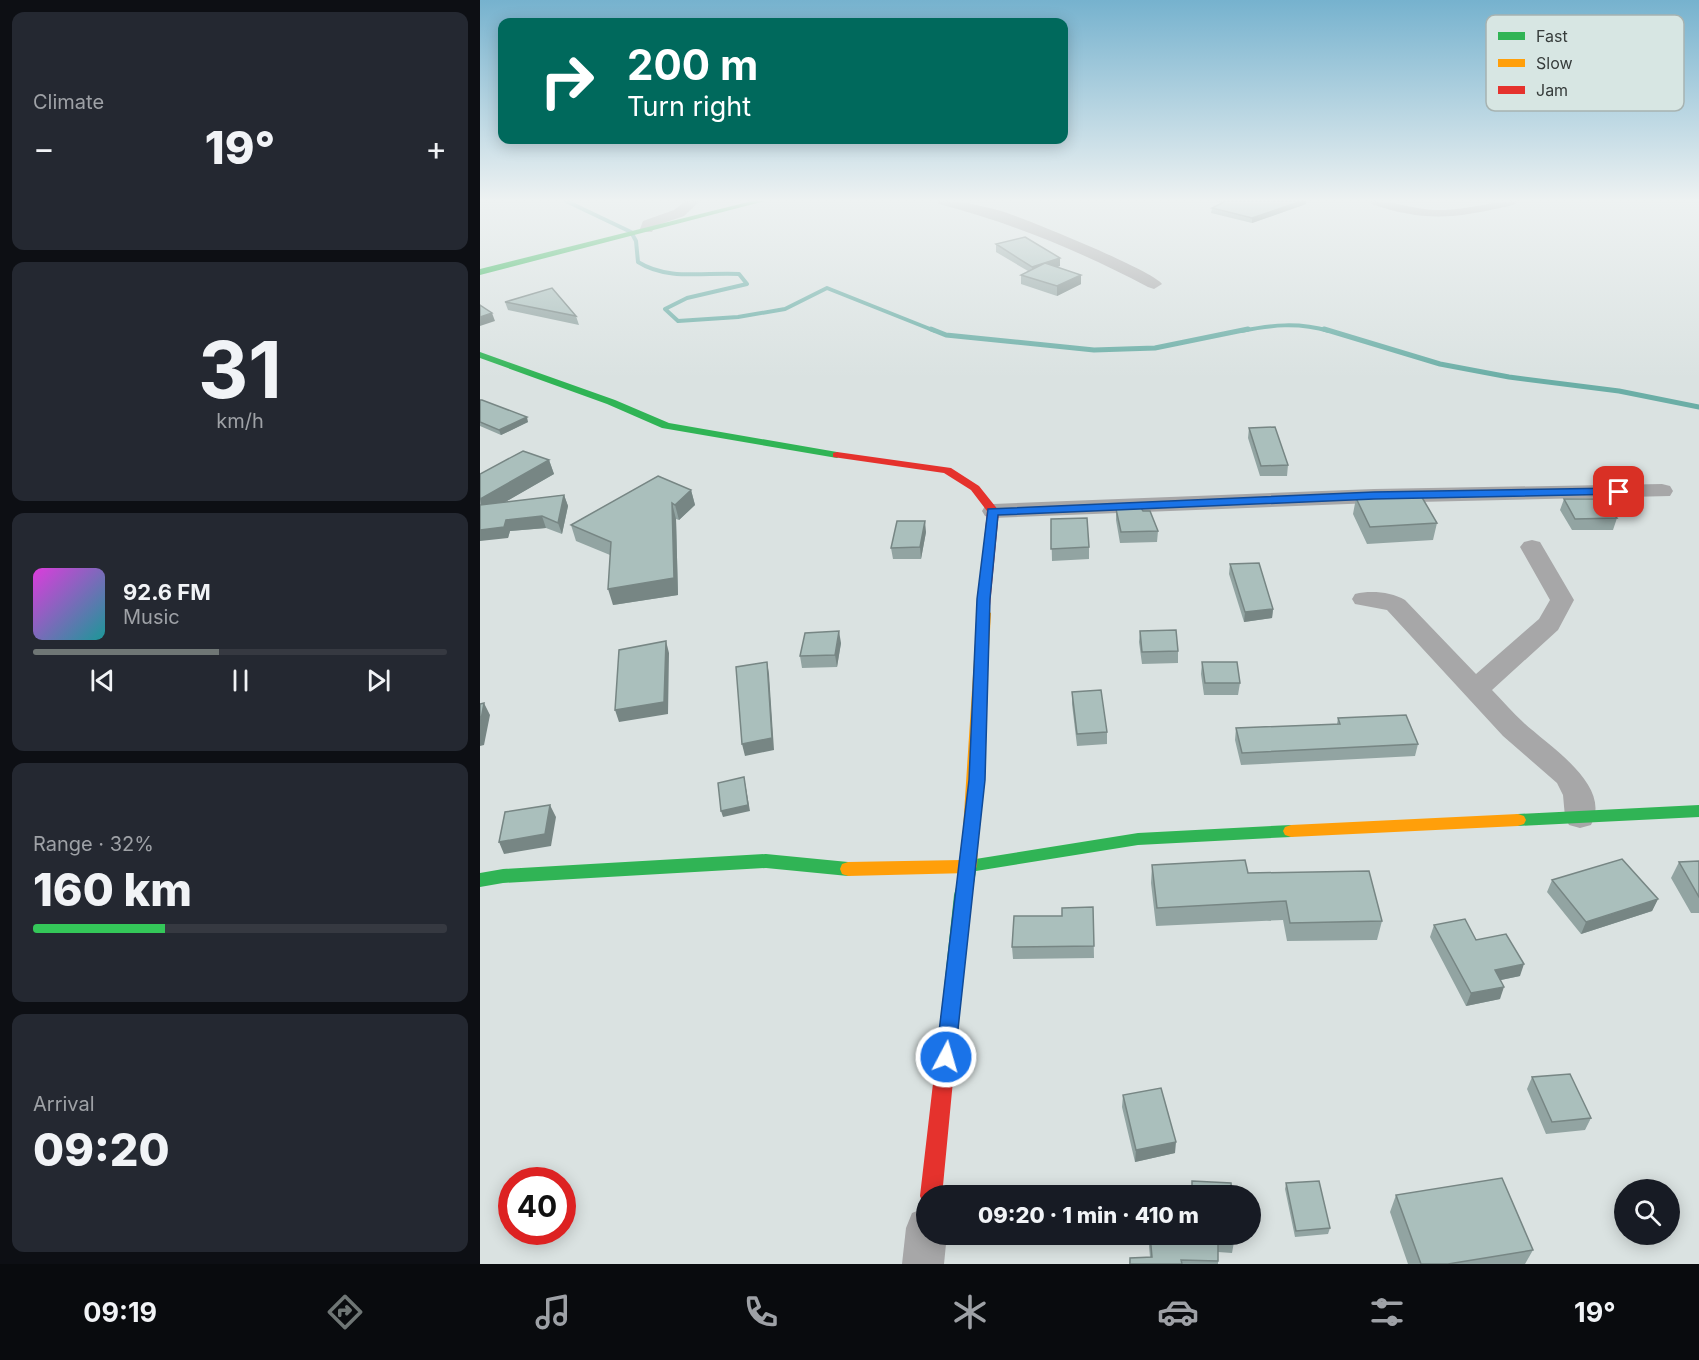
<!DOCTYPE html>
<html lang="en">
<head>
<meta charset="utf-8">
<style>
  :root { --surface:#171b24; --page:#242831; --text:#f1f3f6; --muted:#9ea1a6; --line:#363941; --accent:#6f7675 }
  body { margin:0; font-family:Inter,sans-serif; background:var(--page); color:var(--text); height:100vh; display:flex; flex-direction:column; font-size:22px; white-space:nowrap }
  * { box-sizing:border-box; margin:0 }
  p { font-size:20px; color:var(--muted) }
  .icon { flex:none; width:33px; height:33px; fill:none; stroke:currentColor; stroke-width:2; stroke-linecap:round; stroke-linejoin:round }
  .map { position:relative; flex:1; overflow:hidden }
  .details { display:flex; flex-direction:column; gap:12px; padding:12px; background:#0d0f14; width:480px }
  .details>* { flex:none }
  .guide { position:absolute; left:18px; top:18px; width:570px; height:126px; border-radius:12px; box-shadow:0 3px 15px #0003; background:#00695c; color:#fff; overflow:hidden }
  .buttons { position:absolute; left:1134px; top:1179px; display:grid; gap:12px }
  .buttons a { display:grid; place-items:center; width:66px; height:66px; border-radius:50%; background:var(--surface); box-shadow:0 3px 15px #0003; font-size:30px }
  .speed { position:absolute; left:18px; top:1167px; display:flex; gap:12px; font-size:30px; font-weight:700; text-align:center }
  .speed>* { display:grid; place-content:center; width:78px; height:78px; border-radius:50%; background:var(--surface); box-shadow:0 3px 15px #0003; line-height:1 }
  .speed .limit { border:9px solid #d22; background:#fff; color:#111 }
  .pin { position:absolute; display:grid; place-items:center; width:51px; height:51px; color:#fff; margin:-26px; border-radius:12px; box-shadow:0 3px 9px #0006 }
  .me { position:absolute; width:66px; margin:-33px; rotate:6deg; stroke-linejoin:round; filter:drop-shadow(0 0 4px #0008) }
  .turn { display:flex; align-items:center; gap:21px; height:126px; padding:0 30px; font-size:27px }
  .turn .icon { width:78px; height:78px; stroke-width:2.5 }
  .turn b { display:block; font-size:42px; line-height:51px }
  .big { font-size:45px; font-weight:800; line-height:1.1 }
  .details .widget { flex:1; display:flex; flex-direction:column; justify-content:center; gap:9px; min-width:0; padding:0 21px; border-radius:12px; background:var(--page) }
  .details .dial { align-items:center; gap:0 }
  .dial b { font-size:78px; line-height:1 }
  .song { display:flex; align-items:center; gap:18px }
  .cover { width:72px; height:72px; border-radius:9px; background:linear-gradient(135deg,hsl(300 70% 55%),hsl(180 70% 35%)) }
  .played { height:6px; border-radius:3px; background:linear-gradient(90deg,var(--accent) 45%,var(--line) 45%) }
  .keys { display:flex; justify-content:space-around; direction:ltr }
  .heat { display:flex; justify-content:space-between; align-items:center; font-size:33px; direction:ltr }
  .charge { height:9px; border-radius:4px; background:linear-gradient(90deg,#34c759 32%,var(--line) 0) }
  .trip { position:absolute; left:436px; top:1185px; width:345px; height:60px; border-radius:30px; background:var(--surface); box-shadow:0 3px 15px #0003; font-weight:800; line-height:60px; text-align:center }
  .tab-bar { display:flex; height:96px; justify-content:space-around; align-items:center; background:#090b0e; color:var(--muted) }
  .tab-bar .icon { width:42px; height:42px }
  .tab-bar .selected { color:var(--accent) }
  .tab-bar b { font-size:27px; color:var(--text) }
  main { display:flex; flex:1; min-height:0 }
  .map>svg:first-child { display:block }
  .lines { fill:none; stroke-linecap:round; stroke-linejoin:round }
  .stream-far1 { stroke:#6baea6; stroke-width:4 }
  .stream { stroke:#6baea6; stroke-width:5 }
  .street { fill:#a7a7a8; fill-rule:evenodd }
  .fast { fill:#30b455; fill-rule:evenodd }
  .slow { fill:#ff9f0a; fill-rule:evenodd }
  .jam { fill:#e5322d; fill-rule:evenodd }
  .wall { fill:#92a4a2 }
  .shaded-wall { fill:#778684 }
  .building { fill:#aabfbc; stroke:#778684; stroke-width:1.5 }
  .route { fill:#1a73e8; stroke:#114b97; stroke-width:1.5 }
  .key { fill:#d7e6e3; stroke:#a7b3b1; stroke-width:1.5 }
  .key-label { font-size:16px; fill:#363c3b }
</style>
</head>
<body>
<main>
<section class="details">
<div class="widget"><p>Climate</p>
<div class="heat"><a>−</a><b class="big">19°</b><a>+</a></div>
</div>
<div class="widget dial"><b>31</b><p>km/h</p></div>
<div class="widget">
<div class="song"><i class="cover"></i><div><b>92.6 FM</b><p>Music</p></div></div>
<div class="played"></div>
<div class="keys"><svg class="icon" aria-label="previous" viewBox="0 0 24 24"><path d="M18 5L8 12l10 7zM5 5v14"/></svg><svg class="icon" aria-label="pause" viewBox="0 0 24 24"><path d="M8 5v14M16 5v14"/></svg><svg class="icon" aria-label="next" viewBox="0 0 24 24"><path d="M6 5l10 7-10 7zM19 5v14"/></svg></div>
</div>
<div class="widget"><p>Range · 32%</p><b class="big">160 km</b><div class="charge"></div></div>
<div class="widget"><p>Arrival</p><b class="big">09:20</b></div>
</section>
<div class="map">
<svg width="1219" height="1264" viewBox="0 0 1219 1264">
  <rect width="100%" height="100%" fill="#dae2e1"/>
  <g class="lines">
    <path class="stream-far1" d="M86,201l65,31 5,9 2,21c30,19 67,10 101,12l8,10 -60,14 -22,11 13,12 60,-4 47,-8 42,-21 108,43
      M761,331c30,-6 57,-9 88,0"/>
    <path class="stream" d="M451,329l15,6 148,15 61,-2 93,-19
      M844,329l116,35 69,13 110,14 80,16"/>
    <path class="street" d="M206,201h14l-16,15 -29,10 -3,6h-10l-2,-3 3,-8 31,-11z
      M457,201c23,0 42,4 64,10 23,7 151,59 161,73l-8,5 -6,-2c-66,-35 -136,-64 -209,-83z
      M889,201c26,0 49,10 75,9 26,-1 50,-9 76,-9l-7,4c-57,13 -85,18 -142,-1z
      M1182,484l8,2 3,5 -3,5 -296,7 -381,15 -8,-2 -3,-5 3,-5 8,-2 381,-15z
      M1052,540l8,2 34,58 -16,30 -66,60c11,11 21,23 32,33 25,23 89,63 67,102l-11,3 -11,-3 -4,-8 -2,-22 -6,-12 -54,-47 -116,-126 -32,-6 -3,-5 3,-5c16,-4 36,-2 50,6l71,74 63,-55 11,-19 -30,-53 4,-5z
      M447,1207v27h20l-3,30h-42l4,-36 6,-15z"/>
    <path class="fast" d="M272,201h13l-285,74v-6z
      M0,352l135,48 54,23 168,29 5,3 -5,3 -175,-30 -55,-24 -127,-46z
      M1219,805v12l-181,9 -6,-2 -2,-4 2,-4 6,-2z
      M811,825l6,2 2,4 -2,4 -6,2 -153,8 -162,26 -4,24 -11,102 -2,6 -7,2 -7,-2 -2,-6 11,-102 9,-34 175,-28z
      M286,854l82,8 6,2 2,5 -2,5 -6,2 -82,-8 -263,15 -23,4v-14l23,-4z"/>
    <path class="slow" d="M504,609l7,4 -14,253 -2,5 -6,2 -121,3 -6,-2 -2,-5 2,-5 6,-2 113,-2 16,-247z
      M1038,814l6,2 2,4 -2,4 -6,2 -227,11 -6,-2 -2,-4 2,-4 6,-2z"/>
    <path class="jam" d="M357,452l114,16 28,18 20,25 -10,105 -5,1 -7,-4 10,-102 -16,-21 -27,-17 -111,-16v-4z
      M472,989l7,2 2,6 -19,199h-15v9l-4,-1 -3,-8 23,-199 2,-6z"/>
  </g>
  <path class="wall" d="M735,201h91v3l-54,19 -41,-10 1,-5 10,-5z
    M516,244l64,14v8l-3,1 24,8v9l-24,12 -36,-12v-9l7,-4 -32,-19z
    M25,302l71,14 3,9 -71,-15z
    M0,400l48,22 -27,13 -21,-9z
    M769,428l39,37 -1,11h-27l-12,-38z
    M69,460l5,14 -49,28 59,-7 4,11 -6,28 -16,-6 -36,3 -2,7 -28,-64z
    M211,490l4,15 -16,15 -3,-1 2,76 -65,10 -3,-50 -34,-14 -5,-16z
    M876,498l81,25 -4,17 -66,4 -14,-30z
    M1084,499l53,19 -4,12h-41l-12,-20z
    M636,509l42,22 -1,11 -37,1 -4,-23z
    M571,519l38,28v12l-37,2z
    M446,532l-5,27h-28l-2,-11z
    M750,564l43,45 -1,9 -28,4 -15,-48z
    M660,631l38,20v12l-36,1 -3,-22z
    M361,643l-4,24 -35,1 -2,-12z
    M722,662l38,21 -2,12h-34l-3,-21z
    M592,692l35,40v12l-30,2 -5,-42z
    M858,718l80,26 -3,12 -174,9 -6,-25 1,-12 101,-4z
    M1219,861v52h-8l-20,-35 8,-16z
    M672,865l96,8 134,48 -5,19 -90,1 -4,-21 -127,6 -5,-43z
    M1072,880l106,19 -6,12 -71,23 -34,-42z
    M613,907l1,51 -81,1 -1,-12 50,-31z
    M954,925l42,15 44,36 -19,4 -1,19 -34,7 -36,-69z
    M1052,1077l59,41 -6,12 -39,4 -19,-45z
    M643,1095l52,58 -40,9 -13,-55z
    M806,1184l44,44 -2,6 -33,3 -10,-48z
    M916,1195l137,55 -8,14h-117l-18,-52z
    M670,1235l84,7 -2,11 -14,-1v12h-89l1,-6 20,-1 -1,-11z"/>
  <path class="shaded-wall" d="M822,201h4v3l-54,19v-5z
    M580,258v8l-27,9 -1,-8z
    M601,275v9l-24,12v-10z
    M12,313l3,8 -15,5v-9z
    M47,417l1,5 -27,13 -2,-5z
    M69,460l5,14 -73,42 -1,-17z
    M211,490l4,15 -16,15 -4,-15z
    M84,495l4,11 -6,28 -4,-11z
    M192,503l4,16 2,76 -65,10 -5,-16z
    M62,516l4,12 -36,3 -2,7 -28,3v-11l26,-10z
    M445,521l1,11 -5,27 -1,-12z
    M793,609l-1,9 -28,4 1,-10z
    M359,631l2,12 -4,24 -2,-12z
    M186,641l3,12 -1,61 -49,8 -4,-12z
    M287,662l2,12 5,76 -29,6 -3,-12z
    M4,703l6,12 -6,30 -4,1v-21z
    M264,777l6,34 -27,6 -2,-6z
    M70,805l6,12 -5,29 -47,8 -5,-12z
    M1178,899l-6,12 -71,23 5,-12z
    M1044,964l-4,12 -29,6 4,-12z
    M1024,987l-4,12 -34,7 5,-13z
    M696,1142l-1,11 -40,9 1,-12z"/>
  <path class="building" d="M746,201h76l-50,17 -40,-10z
    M545,237l35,21 -28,9 -36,-23z
    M565,263l36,12 -24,11 -36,-11z
    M72,288l24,28 -71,-14z
    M0,305l12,8 -12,4z
    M0,400h2l45,17 -28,13 -19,-8z
    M795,427l13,38 -27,1 -12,-38z
    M43,451l26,9 -69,39v-25z
    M178,476l33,14 -16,15 -3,-2 2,75 -66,11 3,-47 -40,-17z
    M940,494l17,29 -67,4 -14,-29z
    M84,495l-6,28 -16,-7 -36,4 -2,7 -24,3v-25z
    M1084,499h38l15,19 -42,1z
    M661,508l2,3h7l8,20 -37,1 -5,-23z
    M607,518l2,29 -38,2v-30z
    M417,521h28l-5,26 -29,1z
    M779,563l14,46 -28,3 -15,-48z
    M696,630l2,21 -36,1 -2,-21z
    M359,631l-4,24 -35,1 5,-23z
    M186,641l-2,61 -49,8 4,-60z
    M287,662l5,76 -30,6 -6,-77z
    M722,662h35l3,21h-35z
    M621,690l6,42 -30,2 -5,-42z
    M4,703l-4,22v-21z
    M926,715l12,29 -176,9 -6,-25 104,-4 -2,-6z
    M264,777l4,28 -27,6 -3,-28z
    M70,805l-5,29 -46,8 6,-30z
    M1142,859l36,40 -72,23 -34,-42z
    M765,860l3,13 121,-2 13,50 -92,2 -4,-22 -129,7 -5,-43z
    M1219,861v36l-20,-35z
    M613,907l1,39 -82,1 2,-31h48v-8z
    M985,919l11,21 30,-6 18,30 -29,6 9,17 -33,6 -37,-68z
    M1090,1074l21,44 -39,4 -20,-45z
    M681,1088l15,54 -40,8 -13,-55z
    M1022,1178l31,72 -85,14h-27l-25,-69z
    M712,1181l39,2 1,13h-40z
    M839,1181l11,47 -34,3 -10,-48z
    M696,1234h58v8l-16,-1v20l-37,-1 1,4h-52v-6l22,-1 -2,-22z"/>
  <linearGradient id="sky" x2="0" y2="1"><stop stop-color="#76b2ce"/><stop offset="0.53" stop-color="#eef2f2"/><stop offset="1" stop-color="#eef2f2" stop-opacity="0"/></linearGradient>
  <rect width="1219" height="378" fill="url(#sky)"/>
  <path class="route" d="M1139,488l4,1v5l-249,5 -376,16 -8,84 -5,181 -30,277 -2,6 -7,3 -7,-3 -3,-6 33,-277 8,-181 11,-90 386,-17z"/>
  <rect x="1006" y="15" width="198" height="96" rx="9" class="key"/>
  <rect x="1018" y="32" width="27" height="8" fill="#30b455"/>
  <rect x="1018" y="59" width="27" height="8" fill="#ff9f0a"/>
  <rect x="1018" y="86" width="27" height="8" fill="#e5322d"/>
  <g class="key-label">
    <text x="1056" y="42">Fast</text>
    <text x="1056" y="69">Slow</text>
    <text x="1056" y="96">Jam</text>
  </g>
</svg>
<div class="buttons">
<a><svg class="icon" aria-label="search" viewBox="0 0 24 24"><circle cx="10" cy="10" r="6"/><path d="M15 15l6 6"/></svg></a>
</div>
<div class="speed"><div class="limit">40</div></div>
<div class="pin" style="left:1139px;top:492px;background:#d93025"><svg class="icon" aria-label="arrive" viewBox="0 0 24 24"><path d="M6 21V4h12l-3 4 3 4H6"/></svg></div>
<svg class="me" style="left:466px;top:1057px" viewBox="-20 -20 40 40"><circle r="17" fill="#1a73e8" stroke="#fff" stroke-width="3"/><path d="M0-11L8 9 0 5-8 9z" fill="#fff"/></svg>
<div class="trip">09:20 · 1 min · 410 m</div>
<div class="guide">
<div class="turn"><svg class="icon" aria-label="right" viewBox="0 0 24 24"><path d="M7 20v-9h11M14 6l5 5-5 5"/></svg><div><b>200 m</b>Turn right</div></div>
</div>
</div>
</main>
<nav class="tab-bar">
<b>09:19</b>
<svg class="icon selected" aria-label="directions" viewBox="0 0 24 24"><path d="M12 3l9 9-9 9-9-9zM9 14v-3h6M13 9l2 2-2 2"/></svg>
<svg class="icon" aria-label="music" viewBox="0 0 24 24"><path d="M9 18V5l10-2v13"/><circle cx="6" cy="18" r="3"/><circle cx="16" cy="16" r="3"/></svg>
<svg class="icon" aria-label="phone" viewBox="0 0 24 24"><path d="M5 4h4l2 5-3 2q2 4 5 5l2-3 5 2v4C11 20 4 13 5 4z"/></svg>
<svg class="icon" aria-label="climate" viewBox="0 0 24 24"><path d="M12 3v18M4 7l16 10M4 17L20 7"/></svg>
<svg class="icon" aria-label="car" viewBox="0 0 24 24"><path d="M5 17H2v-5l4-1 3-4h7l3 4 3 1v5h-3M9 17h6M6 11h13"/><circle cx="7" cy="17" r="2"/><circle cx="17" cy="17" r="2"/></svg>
<svg class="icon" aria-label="filters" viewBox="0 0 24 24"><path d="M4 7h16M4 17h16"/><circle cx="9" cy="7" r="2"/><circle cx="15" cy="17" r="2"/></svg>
<b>19°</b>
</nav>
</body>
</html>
